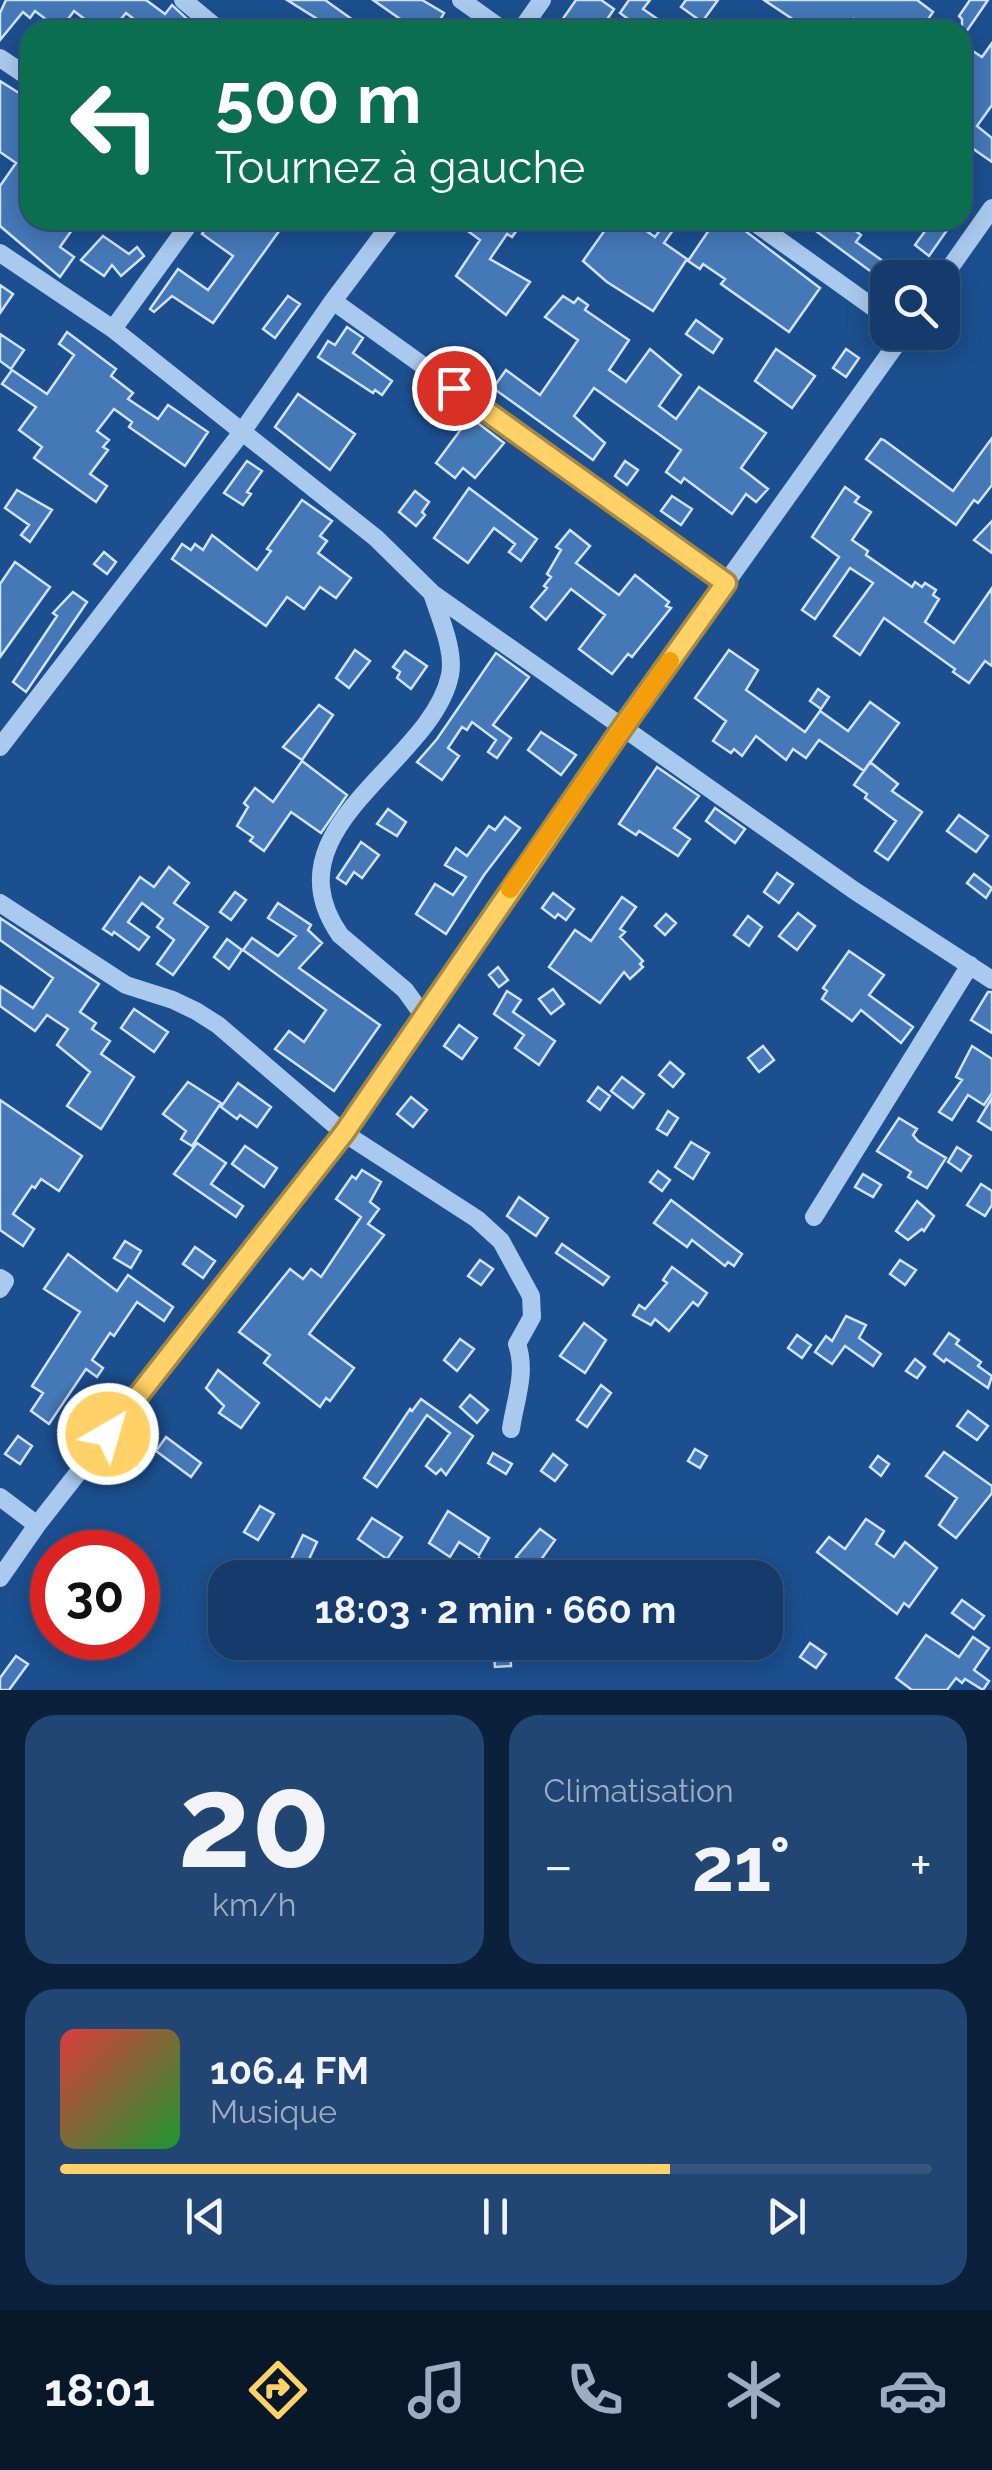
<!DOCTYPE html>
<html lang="fr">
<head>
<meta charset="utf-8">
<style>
  :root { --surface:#143b6b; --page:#214673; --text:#f1f3f6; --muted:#9dadc1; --line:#33557e; --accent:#ffd166 }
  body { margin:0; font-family:Raleway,sans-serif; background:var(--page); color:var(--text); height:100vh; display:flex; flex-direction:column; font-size:38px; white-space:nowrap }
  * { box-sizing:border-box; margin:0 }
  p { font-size:32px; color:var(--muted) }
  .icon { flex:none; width:55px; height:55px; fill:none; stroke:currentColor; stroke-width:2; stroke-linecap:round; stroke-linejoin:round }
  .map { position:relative; height:1690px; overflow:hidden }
  .details { display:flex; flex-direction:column; gap:25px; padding:25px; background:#0b203b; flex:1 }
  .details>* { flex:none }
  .top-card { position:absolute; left:20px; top:20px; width:952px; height:210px; border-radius:30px; box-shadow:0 5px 25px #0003,0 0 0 2px var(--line); background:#0b6e4f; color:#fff; overflow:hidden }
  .buttons { position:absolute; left:870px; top:260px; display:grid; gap:20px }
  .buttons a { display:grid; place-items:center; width:90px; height:90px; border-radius:20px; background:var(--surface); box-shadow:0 5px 25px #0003,0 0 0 2px var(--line); font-size:50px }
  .speed { position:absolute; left:30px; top:1530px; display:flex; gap:20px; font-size:50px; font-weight:700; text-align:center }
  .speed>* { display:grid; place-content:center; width:130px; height:130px; border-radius:50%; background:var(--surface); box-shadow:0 5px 25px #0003,0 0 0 2px var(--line); line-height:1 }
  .speed .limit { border:15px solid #d22; background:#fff; color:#111 }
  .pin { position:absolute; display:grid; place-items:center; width:85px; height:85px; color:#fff; margin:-42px; border:5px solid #fff; border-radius:50%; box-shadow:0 2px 10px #0007 }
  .me { position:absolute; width:110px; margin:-55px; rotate:38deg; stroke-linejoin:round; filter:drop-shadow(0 0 8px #0008) }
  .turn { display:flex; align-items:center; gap:35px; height:210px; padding:0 30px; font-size:45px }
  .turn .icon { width:130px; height:130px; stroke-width:2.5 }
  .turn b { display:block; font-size:70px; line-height:85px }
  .big { font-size:75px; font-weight:700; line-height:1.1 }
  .details .tile { flex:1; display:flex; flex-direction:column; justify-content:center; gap:15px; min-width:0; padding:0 35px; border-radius:30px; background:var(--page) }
  .details .dial { align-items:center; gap:0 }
  .dial b { font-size:130px; line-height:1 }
  .song { display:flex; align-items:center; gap:30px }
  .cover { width:120px; height:120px; border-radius:15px; background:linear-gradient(135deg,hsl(0 70% 55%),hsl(130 70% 35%)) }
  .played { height:10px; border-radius:5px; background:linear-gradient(90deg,var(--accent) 70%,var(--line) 70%) }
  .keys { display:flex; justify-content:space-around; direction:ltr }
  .heat { display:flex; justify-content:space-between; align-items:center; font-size:55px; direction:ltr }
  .details .tiles { flex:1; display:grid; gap:25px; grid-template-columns:1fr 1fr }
  .tile:last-child { grid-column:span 2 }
  .trip { position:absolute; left:208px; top:1560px; width:575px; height:100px; border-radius:30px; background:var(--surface); box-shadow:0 5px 25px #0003,0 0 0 2px var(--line); font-weight:700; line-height:100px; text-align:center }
  .tabs { display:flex; height:160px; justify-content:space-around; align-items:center; background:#08182b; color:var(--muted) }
  .tabs .icon { width:70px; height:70px }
  .tabs .current { color:var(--accent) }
  .tabs b { font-size:45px; color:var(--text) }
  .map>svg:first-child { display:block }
  .building { fill:#4478b7; stroke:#cfe3fa; stroke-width:2.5 }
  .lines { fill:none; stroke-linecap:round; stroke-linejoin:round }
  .minor { stroke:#a9c9ee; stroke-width:18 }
  .route-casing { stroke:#a68842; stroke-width:25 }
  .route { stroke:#ffd166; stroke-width:18 }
  .slow { stroke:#f59e0b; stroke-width:18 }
</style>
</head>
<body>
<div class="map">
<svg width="992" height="1690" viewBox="0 0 992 1690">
  <rect width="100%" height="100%" fill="#1b4f8f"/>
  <path class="building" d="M6,0h140l19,14 7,-9 27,25h-51l-22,-17 -14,17h-13l-25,-19 -14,19 -25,-19 -5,7 -7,-6 -23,28v-27z
    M287,0h38l42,30h-32z
    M373,0h49l22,13 -4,7 3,2 -5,8h-22z
    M576,0h25l13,9 -14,21h-45z
    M629,0h21l-7,9 16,11 -7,10h-9l-23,-17z
    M686,0h32l-16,22 -21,-15z
    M764,0h153l16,12 -12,18h-50l-17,-11 -7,11h-38z
    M970,0h18l-26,38v-19l-3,-3z
    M992,43v62l-15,21 15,12v24l-30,-21v-97l20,13z
    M0,81l30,19v120h49l-19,27 14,10 -14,20 -60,-51v-40l16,-23 -16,-11z
    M211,220h42l7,5 3,-5h24l-74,103 -41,-27 -18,16 -4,-3 28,-40 30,21 25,-34 -31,-22z
    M453,220h71l-12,17 -5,-3 -17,25 40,23 -24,33 -50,-39 24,-36z
    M612,220h19l24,17 12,-17h13l-16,23 23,16 -34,52 -46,-29 -24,-21z
    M694,220h45l5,10 76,58 -31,44 -68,-48 4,-5 -22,-15 -3,5 -12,-8 21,-31z
    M801,220h52l-4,6 12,9 -5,7 34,24 -9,13z
    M933,220h21l-25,36 -14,-11z
    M103,236l26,18 8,-7 7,9 -23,20 -9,-11 -8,11 -23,-16z
    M0,285l13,9 -13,19z
    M288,296l12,8 -25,34 -12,-9z
    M563,296l11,7 4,-5 10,7 -3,5 44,30 -20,30 17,12 24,-33 31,26 -22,31 17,13 23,-32 67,46 -25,35 27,21 -12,13 -10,-8 -14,20 -48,-36 -3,5 -15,-11 15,-22 -87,-62 -20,28 31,27 -12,17 -100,-72 13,-18 34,25 38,-55 -33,-23z
    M696,320l26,19 -9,14 -27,-19z
    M347,327l16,11 -10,15 39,28 -10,14 -7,-5 -2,3 -55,-36 10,-16 7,4z
    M67,332l49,37 -5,7 22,17 -5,6 30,20 10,-14 40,27 -23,34 -56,-39 3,-5 -18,-13 -17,22 12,9 -6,7 5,3 -18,24 17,12 -11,16 -62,-44 8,-11 -23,-17 17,-23 -34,-23 10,-14 35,24 27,-39 -15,-11z
    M0,334l24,16 -13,19 -11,-8z
    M776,349l39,27 -23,32 -37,-27z
    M846,349l13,9 -13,19 -13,-9z
    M298,394l57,40 -25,36 -55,-43z
    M470,417l34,26 -29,35 -12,-10 -8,10 -19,-15z
    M992,438v47l-14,18 -4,-3 -18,25 -90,-66 15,-20 3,1 69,51z
    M247,461l15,10 -15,21 4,2 -8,11 -19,-12z
    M625,461l13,9 -11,15 -12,-9z
    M845,487l14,10 -4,5 16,10 -19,28 16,11 -2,4 46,32 3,-5 7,5 3,-4 11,7 -3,5 6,4 -14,23 29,21 38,-55v78l-7,-5 -16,22 -16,-11 2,-3 -71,-51 -24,37 -26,-19 39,-53 -23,-15 -35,51 -13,-9 37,-53 -27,-20z
    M469,488l68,51 -16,22 -12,-9 6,-8 -21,-16 -26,35 -34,-25z
    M17,490l35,20 -22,32 -9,-7 8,-10 -24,-17z
    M415,491l14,11 -7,10 3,3 -9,11 -17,-14z
    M672,496l20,13 -11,16 -20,-14z
    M302,500l30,21 -12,15 7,5 -9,12 33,25 -15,20 -16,-11 -16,22 -17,-12 -21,29 -94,-67 10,-15 9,6 4,-6 8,6 9,-15 45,35 14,-19 -4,-2z
    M992,521v32l-18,-13z
    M570,530l20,16 -14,17 43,32 16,-20 34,27 -3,4 5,2 -39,49 -4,-3 -16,20 -33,-25 26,-34 -34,-26 -25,31 -15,-13 16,-19 -3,-2 7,-9 -4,-3 14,-24 -5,-3z
    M104,552l12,10 -9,12 -13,-10z
    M15,562l35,25 -50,70v-73z
    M73,592l14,10 -61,90 -13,-10 44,-66 -4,-3z
    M355,650l15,11 -21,27 -13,-10z
    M729,650l29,20 -12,20 59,42 15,-21 28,20 22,-29 29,21 -35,48 -45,-31 -13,18 -13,-9 -7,11 -30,-24 -14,20 -8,-7 -3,4 -18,-12 13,-20 -31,-23z
    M405,651l22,15 -16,23 -14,-11 3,-6 -7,-5z
    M496,653l33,24 -36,48 18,13 -14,20 -9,-6 8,-12 -24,-18 -5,8 -5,-3 -14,21 11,8 -17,24 -25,-18 20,-23z
    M818,689l11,8 -8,12 -11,-8z
    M319,705l14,10 -31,45 -19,-13z
    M541,732l35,23 -15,20 -33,-25z
    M302,761l45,34 -26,38 -30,-21 -27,39 -14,-10 3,-4 -16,-11 11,-19 -4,-4 11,-15 18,14z
    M870,762l28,22 -6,7 30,21 -34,48 -13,-9 21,-30 -31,-23 2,-4 -13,-9z
    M657,767l42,29 -25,32 16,11 -12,17 -39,-25 -3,4 -17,-11z
    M715,808l30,21 -10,14 -29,-22z
    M388,809l18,13 -9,14 -20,-12z
    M959,815l29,21 -12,16 -29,-21z
    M505,817l15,11 -36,47 -38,59 -30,-20 19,-30 18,11 13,-18 -21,-12 11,-17 11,8 22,-30 6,4z
    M361,842l18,13 -17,23 -8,-6 -8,12 -9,-6z
    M169,867l20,16 -15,20 34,24 -35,48 -16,-11 17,-24 -17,-13 6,-8 -21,-16 -14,19 21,15 -10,13 -25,-18 -2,3 -9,-6 37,-52 14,10z
    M777,873l16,11 -14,19 -15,-11z
    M974,874l18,14 -6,10 -19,-15z
    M235,892l11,8 -15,20 -11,-8z
    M553,893l21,16 -8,11 -8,-6 -3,4 -13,-10z
    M622,897l14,10 -16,22 5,3 -5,5 23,24 -3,3 3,3 -13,12 -6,-7 -24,31 -51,-36 26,-37 16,11z
    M278,903l33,22 -3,5 14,13 -23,25 81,57 -46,66 -59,-42 14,-18 15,11 22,-32 -83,-60 9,-12 26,18 18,-20 -28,-18z
    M798,913l17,13 -18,24 -18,-14z
    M666,914l10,9 -11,12 -10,-9z
    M748,916l14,11 -13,19 -15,-11z
    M0,918l99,66 -19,28 16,11 -4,6 18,12 -9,13 33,23 -33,52 -34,-23 23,-34 -33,-27 11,-16 -21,-14 -12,16 -35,-25v-20l33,22 20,-30 -53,-38z
    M227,939l15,11 -13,19 -15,-12z
    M849,951l35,24 -15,20 44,32 -12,16 -40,-33 -9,11 -30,-22 5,-8 -4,-3z
    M498,967l10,13 -9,7 -10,-12z
    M553,989l11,15 -13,10 -12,-15z
    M507,991l14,9 -8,12 42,29 -16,24 -24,-17 9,-13 -30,-21z
    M988,992h4v41l-21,-13z
    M134,1009l34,23 -14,20 -33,-24z
    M459,1025l18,13 -15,21 -18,-13z
    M763,1046l11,14 -15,12 -11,-14z
    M972,1046l20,13v34l-8,12 -16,-10 -16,25 -13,-8 23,-32 -6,-3z
    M670,1062l14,12 -11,13 -14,-12z
    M622,1077l22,17 -11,14 -22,-17z
    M188,1082l33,21 -29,43 -11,-7 5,-8 -23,-17z
    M238,1083l33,24 -14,20 -17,-12 -3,4 -16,-12z
    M598,1087l12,9 -10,14 -12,-9z
    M411,1097l16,13 -14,17 -16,-13z
    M992,1098v32l-14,-9z
    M0,1100l82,56 -23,35 -18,-12 -6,9 -3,-2 -19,28 21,15 -11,17 -23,-16z
    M668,1111l10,7 -11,17 -10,-6z
    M899,1118l18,11 -4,6 5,6 28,17 -19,30 -19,-11 3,-5 -34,-21z
    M691,1142l18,11 -16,26 -18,-12z
    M197,1143l29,20 -15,21 32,22 -7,11 -62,-43z
    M245,1146l32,22 -13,19 -32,-23z
    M957,1147l14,9 -10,15 -13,-9z
    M362,1170l19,12 -11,20 9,7 -11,15 16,11 -75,99 45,34 -24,33 -4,-3 -6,9 -56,-44 6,-8 -31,-23 51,-63 13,10 8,-10 10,8 40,-60 -25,-18 16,-23 4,3z
    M658,1171l12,9 -8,11 -12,-9z
    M863,1174l18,11 -8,12 -18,-10z
    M981,1184l11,7v14l-7,11 -18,-11z
    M519,1197l29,21 -12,18 -29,-20z
    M671,1200l71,54 -8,12 -6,-4 -3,4 -33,-26 -5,7 -33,-24z
    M917,1201l17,15 -10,15 -2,-2 -14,11 -12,-9z
    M125,1241l16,10 -10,17 -17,-10z
    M562,1244l47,33 -6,8 -47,-32z
    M195,1247l20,14 -12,17 -20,-14z
    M68,1254l49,37 11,-16 45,32 -9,14 -27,-19 -23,34 -4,-3 -18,27 11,8 -6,9 -11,-8 -37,55 -18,-13 12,-18 -11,-7 48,-74 -36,-23z
    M480,1260l13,9 -12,16 -13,-9z
    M900,1260l16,10 -11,15 -15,-11z
    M672,1267l35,26 -9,13 -5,-4 -24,29 -14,-12 -4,6 -18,-10 6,-10 6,4 22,-26 -4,-3z
    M846,1316l20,9 -7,13 22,16 -8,12 -28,-20 -13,18 -17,-12 11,-16 6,5z
    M584,1323l22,17 -21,33 -25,-17z
    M949,1333l10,7 -3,4 25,18 -3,4 14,10 -4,12 -42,-29 -2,3 -10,-8z
    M797,1335l14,10 -9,13 -14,-10z
    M460,1339l14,10 -17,22 -13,-11z
    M915,1359l10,8 -8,11 -11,-7z
    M218,1370l41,33 -18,25 -22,-15 5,-7 -18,-18z
    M601,1385l10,8 -24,34 -10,-7z
    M470,1395l18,15 -11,13 -17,-16z
    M421,1399l52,37 -27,39 -5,-6 -5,5 -10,-8 24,-33 -23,-18 -50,72 -13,-9 46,-69 2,2z
    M968,1411l20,15 -11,14 -20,-14z
    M80,1418l14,10 -9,13 -13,-10z
    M18,1436l14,10 -12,18 -15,-10z
    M166,1437l35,26 -10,14 -35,-26z
    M695,1449l12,7 -7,12 -12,-7z
    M944,1452l48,34v7l-36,45 -17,-13 18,-27 -31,-22z
    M493,1453l19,11 -6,10 -18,-11z
    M553,1454l14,11 -12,16 -14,-10z
    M878,1456l11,8 -8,12 -11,-9z
    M260,1506l14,8 -16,26 -14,-8z
    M448,1511l41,27 -10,17 -20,-13 -9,15 -21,-14z
    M372,1518l30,19 -15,22 -29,-20z
    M866,1519l18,12 -8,13 18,13 11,-15 32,26 -28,39 -5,-4 -7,11 -80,-62 12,-15 16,12z
    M540,1529l15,11 -27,38h-48l-10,-7 9,-13 27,18 13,-17 -3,-2z
    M303,1535l14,7 -13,28 -14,-8z
    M962,1600l22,16 -10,13 -22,-16z
    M926,1635l33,22 14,-20 16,11 -15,22 15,11 -6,9 -18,-11 -3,4 -6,-5 -9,12h-35l-16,-12z
    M810,1643l16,11 -10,14 -16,-11z
    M510,1644l1,22 -16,1 -2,-22z
    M16,1656l12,8 -19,26h-9v-12z"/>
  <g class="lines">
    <path class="minor" d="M183,0l36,30
      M461,0l42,30
      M521,30l21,-30
      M0,58l30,20
      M751,220l137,98
      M0,253l113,76 263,209 56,55 423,298 137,89
      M942,279l50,-71
      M333,301l393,282
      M113,329l79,-109
      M0,747l242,-315 91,-131 61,-81
      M0,903l126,82 47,15 23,11 22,14 126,108 133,86 24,22 30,55 1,21 -15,27c10,29 -2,56 -6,85
      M423,1015l-18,-25 -65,-55c-75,-108 92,-171 110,-260 5,-25 -11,-59 -18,-82
      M814,1217l156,-252
      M0,1278l5,3 -5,8
      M0,1497l37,28
      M0,1578l37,-53 307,-392 279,-406 282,-395"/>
  </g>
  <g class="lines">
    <defs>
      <path id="route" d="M108,1434l236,-301 279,-406 103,-144 -272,-195"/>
    </defs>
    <use href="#route" class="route-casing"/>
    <use href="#route" class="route"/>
    <path class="slow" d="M510,889l160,-228"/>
  </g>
</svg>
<div class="buttons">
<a><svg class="icon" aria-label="search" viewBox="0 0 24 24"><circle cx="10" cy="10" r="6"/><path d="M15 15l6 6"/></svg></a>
</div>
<div class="speed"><div class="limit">30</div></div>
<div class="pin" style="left:454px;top:388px;background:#d93025"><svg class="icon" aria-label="arrive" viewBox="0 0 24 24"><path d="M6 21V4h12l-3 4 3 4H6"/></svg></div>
<svg class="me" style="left:108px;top:1434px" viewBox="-20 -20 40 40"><circle r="17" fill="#ffd166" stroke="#fff" stroke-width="3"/><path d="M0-11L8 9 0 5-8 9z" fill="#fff"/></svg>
<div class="trip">18:03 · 2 min · 660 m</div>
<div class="top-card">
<div class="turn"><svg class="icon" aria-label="left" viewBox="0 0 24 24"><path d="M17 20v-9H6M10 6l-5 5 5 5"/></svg><div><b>500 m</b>Tournez à gauche</div></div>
</div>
</div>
<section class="details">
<div class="tiles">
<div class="tile dial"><b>20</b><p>km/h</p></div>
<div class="tile"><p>Climatisation</p>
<div class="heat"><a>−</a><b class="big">21°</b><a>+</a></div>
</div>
<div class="tile">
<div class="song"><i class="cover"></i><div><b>106.4 FM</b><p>Musique</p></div></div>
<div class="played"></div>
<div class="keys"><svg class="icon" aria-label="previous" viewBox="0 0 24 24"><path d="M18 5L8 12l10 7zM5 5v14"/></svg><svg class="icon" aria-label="pause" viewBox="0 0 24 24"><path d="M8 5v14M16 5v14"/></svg><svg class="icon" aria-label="next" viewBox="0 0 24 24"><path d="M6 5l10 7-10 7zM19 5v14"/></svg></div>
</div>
</div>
</section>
<nav class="tabs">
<b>18:01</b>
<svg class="icon current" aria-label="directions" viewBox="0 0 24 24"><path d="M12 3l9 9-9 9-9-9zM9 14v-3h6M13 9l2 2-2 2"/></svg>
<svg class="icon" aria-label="music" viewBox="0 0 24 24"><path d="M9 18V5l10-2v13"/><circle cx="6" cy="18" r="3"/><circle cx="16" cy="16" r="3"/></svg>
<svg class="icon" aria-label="phone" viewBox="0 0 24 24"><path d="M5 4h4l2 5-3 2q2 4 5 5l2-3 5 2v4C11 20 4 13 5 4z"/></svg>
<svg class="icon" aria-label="climate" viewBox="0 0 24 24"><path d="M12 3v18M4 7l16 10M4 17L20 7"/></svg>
<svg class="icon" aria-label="car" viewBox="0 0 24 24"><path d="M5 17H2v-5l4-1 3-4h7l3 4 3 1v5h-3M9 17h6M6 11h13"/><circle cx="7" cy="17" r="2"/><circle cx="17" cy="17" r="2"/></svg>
</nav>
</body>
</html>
